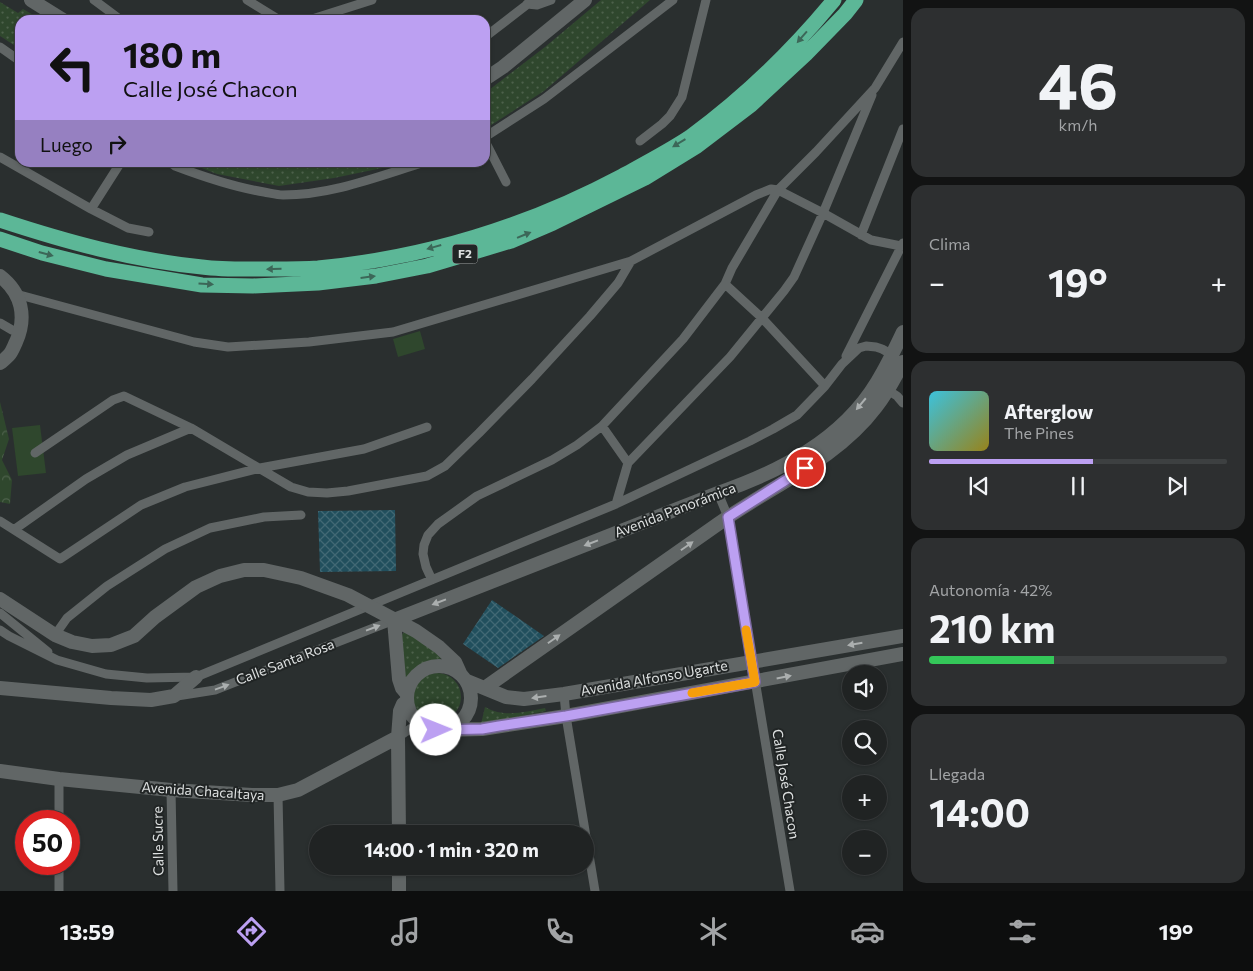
<!DOCTYPE html>
<html lang="es">
<head>
<meta charset="utf-8">
<style>
  :root { --surface:#202323; --page:#2d2f30; --text:#f1f3f6; --muted:#a2a4a6; --line:#3d4041; --accent:#bca0f2 }
  body { margin:0; font-family:Commissioner,sans-serif; background:var(--page); color:var(--text); height:100vh; display:flex; flex-direction:column; font-size:19px; white-space:nowrap }
  * { box-sizing:border-box; margin:0 }
  p { font-size:16px; color:var(--muted) }
  .icon { flex:none; width:28px; height:28px; fill:none; stroke:currentColor; stroke-width:2; stroke-linecap:round; stroke-linejoin:round }
  .map { position:relative; flex:1; overflow:hidden }
  .side { display:flex; flex-direction:column; gap:8px; padding:8px; background:#121313; width:350px }
  .side>* { flex:none }
  .banner { position:absolute; left:15px; top:15px; width:475px; height:152px; border-radius:15px; box-shadow:0 1px 4px #0004,0 0 0 1px var(--line); background:#bca0f2; color:#111; overflow:hidden }
  .controls { position:absolute; left:842px; top:665px; display:grid; gap:10px }
  .controls a { display:grid; place-items:center; width:45px; height:45px; border-radius:50%; background:var(--surface); box-shadow:0 1px 4px #0004,0 0 0 1px var(--line); font-size:25px }
  .speed { position:absolute; left:15px; top:810px; display:flex; gap:10px; font-size:25px; font-weight:700; text-align:center }
  .speed>* { display:grid; place-content:center; width:65px; height:65px; border-radius:50%; background:var(--surface); box-shadow:0 1px 4px #0004,0 0 0 1px var(--line); line-height:1 }
  .speed .limit { border:8px solid #d22; background:#fff; color:#111 }
  .pin { position:absolute; display:grid; place-items:center; width:42px; height:42px; color:#fff; margin:-21px; border:2px solid #fff; border-radius:50%; box-shadow:0 1px 5px #0007 }
  .me { position:absolute; width:55px; margin:-28px; rotate:89deg; stroke-linejoin:round; filter:drop-shadow(0 0 4px #0008) }
  .turn { display:flex; align-items:center; gap:18px; height:105px; padding:0 25px; font-size:22px }
  .turn .icon { width:65px; height:65px; stroke-width:2.5 }
  .turn b { display:block; font-size:35px; line-height:42px }
  .then { display:flex; align-items:center; height:48px; padding:0 25px; background:#0003; gap:10px; font-size:19px }
  .big { font-size:38px; font-weight:700; line-height:1.1 }
  .side .widget { flex:1; display:flex; flex-direction:column; justify-content:center; gap:8px; min-width:0; padding:0 18px; border-radius:15px; background:var(--page) }
  .side .dial { align-items:center; gap:0 }
  .dial b { font-size:65px; line-height:1 }
  .song { display:flex; align-items:center; gap:15px }
  .cover { width:60px; height:60px; border-radius:8px; background:linear-gradient(135deg,hsl(190 70% 55%),hsl(50 70% 35%)) }
  .played { height:5px; border-radius:2px; background:linear-gradient(90deg,var(--accent) 55%,var(--line) 55%) }
  .keys { display:flex; justify-content:space-around; direction:ltr }
  .heat { display:flex; justify-content:space-between; align-items:center; font-size:28px; direction:ltr }
  .charge { height:8px; border-radius:4px; background:linear-gradient(90deg,#34c759 42%,var(--line) 0) }
  .trip { position:absolute; left:309px; top:825px; width:285px; height:50px; border-radius:25px; background:var(--surface); box-shadow:0 1px 4px #0004,0 0 0 1px var(--line); font-weight:700; line-height:50px; text-align:center }
  .dock { display:flex; height:80px; justify-content:space-around; align-items:center; background:#0d0e0e; color:var(--muted) }
  .dock .icon { width:35px; height:35px }
  .dock .current { color:var(--accent) }
  .dock b { font-size:22px; color:var(--text) }
  main { display:flex; flex:1; min-height:0 }
  .map>svg:first-child { display:block }
  .grass { fill:url(#grass-dots) }
  .forest { fill:url(#forest-crowns) }
  .garden { fill:#2f472d }
  .building { fill:url(#building-cross-hatch) }
  .lines { fill:none; stroke-linecap:round; stroke-linejoin:round }
  .street { stroke:#616666; stroke-width:9 }
  .secondary { stroke:#616666; stroke-width:14 }
  .highway { stroke:#5cb797; stroke-width:15 }
  .oneway { fill:#3c6758 }
  .oneway2 { fill:#abafaf }
  .route-casing { stroke:#7a689d; stroke-width:12 }
  .route { stroke:#bca0f2; stroke-width:9 }
  .slow { stroke:#f59e0b; stroke-width:9 }
  .labels { text-anchor:middle; stroke-width:4; stroke-linejoin:round; paint-order:stroke }
  .shield { fill:#212525; stroke:#a5a8a8; stroke-width:1 }
  .shield-label { font-size:12px; font-weight:bold; fill:#dde0e0 }
  .street-label { font-size:14px; fill:#dde0e0; stroke:#212525 }
</style>
</head>
<body>
<main>
<div class="map">
<svg width="903" height="891" viewBox="0 0 903 891">
  <defs>
    <pattern id="grass-dots" width="8" height="8" patternUnits="userSpaceOnUse" patternTransform="scale(1.25)"><rect width="8" height="8" fill="#2f472d"/><path d="M2 2h.1M6 6h.1" fill="none" stroke="#4d614b" stroke-width="1.8" stroke-linecap="round"/></pattern>
    <pattern id="forest-crowns" width="20" height="18" patternUnits="userSpaceOnUse" patternTransform="scale(1.25)"><rect width="20" height="18" fill="#2f472d"/><path d="M2 6a3 3 0 1 1 6 0M12 15a3 3 0 1 1 6 0" fill="none" stroke="#4d614b"/></pattern>
    <pattern id="building-cross-hatch" width="8" height="8" patternUnits="userSpaceOnUse" patternTransform="scale(1.25)"><rect width="8" height="8" fill="#214f5d"/><path d="M0 0l8 8M0 8l8-8" fill="none" stroke="#416874"/></pattern>
  </defs>
  <rect width="100%" height="100%" fill="#2a2f2f"/>
  <path class="grass" d="M601,0h49l-106,91 -59,38v-36l60,-46z
    M0,2l18,11 5,-4 19,11h-22v29l-20,-13z
    M189,163l211,-1v1l-8,3 -58,12 -55,8 -62,-12z
    M405,631l44,26c-22,3 -32,11 -45,27l-3,-48z
    M413 697a24 24 0 1 1 48 0a24 24 0 1 1-48 0Z
    M485,707c19,11 40,5 60,1l1,3 -65,13z"/>
  <path class="forest" d="M0,402l9,37 -7,21 10,20 -2,24 -10,-2z"/>
  <path class="garden" d="M420,331l5,18 -27,8 -5,-18z
    M40,425l6,48 -28,3 -6,-48z"/>
  <path class="building" d="M395,510l1,61 -76,1 -2,-61z
    M492,600l52,36 -46,32 -35,-24z"/>
  <g class="lines">
    <path class="street" d="M94,0l27,20
      M247,0l31,19 3,1
      M527,4l10,1 14,-5
      M309,20l63,-20
      M485,37l48,-37
      M0,47l20,14
      M485,137l59,-38 129,-99
      M485,141l21,41
      M640,141l22,-17 8,-8 12,-19 24,-97
      M0,157l91,52 37,19 21,4
      M170,162l5,4c29,11 58,21 89,26 6,1 13,3 19,3 49,0 96,-19 142,-33
      M91,209l30,-47
      M861,235l42,-106
      M725,284l37,34 63,68
      M16,294l178,48 34,5 81,-5 84,-10 238,-71 125,-66 15,-6 7,1 45,23 48,27 30,6
      M0,323l12,7 8,3
      M846,356l57,-113
      M883,387l14,9 6,7
      M602,426l26,37 -12,41
      M35,453l78,-53 11,-4 67,32 100,59 17,5 19,1 21,-2 79,-15 18,-10 34,-33 53,-54 58,-63 28,-33 13,-22
      M628,463l102,-106 54,-66 10,-14 29,-64 49,-118
      M718,493l10,24 62,374
      M0,521l60,38 81,-54 44,-18 75,-19 104,-19 63,-22
      M15,529l71,-50 41,-24 64,-27
      M432,580l-6,-13 -3,-13 1,-9 4,-10 10,-11 39,-28 75,-36 25,-15 25,-19 81,-87 42,-55 7,-16 46,-78 38,-38 59,-64 28,-46
      M0,613l48,39
      M0,630l9,6 48,24 49,14 41,4 49,-1 420,-173 134,-63 23,-12 24,-14 28,-29 17,-22 17,-16 7,-2 10,1 6,2 11,6
      M55,635l12,-17 40,-32 58,-37 45,-21 54,-11 37,-2
      M564,694l2,22 29,175
      M177,696l38,-6 179,-70
      M398,737l21,-14
      M171,790l2,101
      M278,795l2,96
      M59,821v-42
      M59,891v-27"/>
    <path class="secondary" d="M31,0l32,20
      M485,79l18,-12 82,-67
      M0,276c22,17 27,41 16,66 -2,4 -4,10 -7,13 -3,3 -6,6 -9,8
      M0,599l55,36 17,7 20,4 19,-1 23,-9 21,-19 41,-30 24,-11 24,-6h20l37,8 47,17 68,36 23,16 16,15 5,11
      M394,620l324,-127c61,-21 124,-53 159,-111 10,-16 18,-33 26,-50
      M394,620l5,59 3,9 5,6
      M407 698a32 32 0 1 1 64 0a32 32 0 1 1-64 0Z
      M467,681l39,16 18,2 40,-5 339,-58
      M486,687c77,-54 155,-109 232,-163 53,-38 118,-64 158,-117 11,-14 19,-29 27,-45
      M0,688l111,10 40,2 23,-4 22,-19
      M442,730l40,-1 84,-13 337,-62
      M0,771l59,8 112,11 81,5h26l20,-5 100,-53
      M399,834l-1,-97 2,-26 3,-7 4,-3
      M399,866v25"/>
    <path class="highway" d="M0,220c67,22 132,40 202,47 23,3 47,2 70,2 15,0 31,0 46,-1 106,-10 210,-42 304,-92 22,-12 47,-25 68,-39 53,-39 102,-86 144,-137
      M0,239l42,14 64,16 96,16 51,1 65,-3 58,-7 51,-10 84,-25 42,-18 92,-45 52,-32 54,-41 55,-51 39,-40 11,-14"/>
  </g>
  <defs><path id="oneway-solid" d="M-6-.8H1V-3.2L6.5 0L1 3.2V.8H-6Z" transform="scale(1.25)"/></defs>
  <g class="oneway">
    <use href="#oneway-solid" transform="translate(802 37) rotate(131)"/>
    <use href="#oneway-solid" transform="translate(679 143) rotate(149)"/>
    <use href="#oneway-solid" transform="translate(524 235) rotate(-22)"/>
    <use href="#oneway-solid" transform="translate(434 247) rotate(164)"/>
    <use href="#oneway-solid" transform="translate(46 254) rotate(15)"/>
    <use href="#oneway-solid" transform="translate(274 269) rotate(179)"/>
    <use href="#oneway-solid" transform="translate(368 277) rotate(-7)"/>
    <use href="#oneway-solid" transform="translate(206 284) rotate(4)"/>
  </g>
  <g class="oneway2">
    <use href="#oneway-solid" transform="translate(861 404) rotate(130)"/>
    <use href="#oneway-solid" transform="translate(591 543) rotate(159)"/>
    <use href="#oneway-solid" transform="translate(687 546) rotate(-35)"/>
    <use href="#oneway-solid" transform="translate(439 602) rotate(159)"/>
    <use href="#oneway-solid" transform="translate(373 628) rotate(-21)"/>
    <use href="#oneway-solid" transform="translate(554 639) rotate(-35)"/>
    <use href="#oneway-solid" transform="translate(855 644) rotate(170)"/>
    <use href="#oneway-solid" transform="translate(784 677) rotate(-11)"/>
    <use href="#oneway-solid" transform="translate(222 687) rotate(-20)"/>
    <use href="#oneway-solid" transform="translate(539 697) rotate(172)"/>
  </g>
  <g class="lines">
    <defs>
      <path id="route" d="M436,730l46,-1 17,-3 67,-10 189,-34 -27,-165 77,-49"/>
    </defs>
    <use href="#route" class="route-casing"/>
    <use href="#route" class="route"/>
    <path class="slow" d="M692,693l63,-11 -9,-52"/>
  </g>
  <g class="labels">
    <rect class="shield" x="452.5" y="244.5" width="25" height="19" rx="4"/>
    <g class="shield-label">
      <text x="465" y="258">F2</text>
    </g>
    <g class="street-label">
      <text transform="translate(675 510) rotate(-21)" y="5">Avenida Panorámica</text>
      <text transform="translate(285 662) rotate(-21)" y="5">Calle Santa Rosa</text>
      <text transform="translate(654 678) rotate(-10)" y="5">Avenida Alfonso Ugarte</text>
      <text transform="translate(786 784) rotate(81)" y="5">Calle José Chacon</text>
      <text transform="translate(203 791) rotate(4)" y="5">Avenida Chacaltaya</text>
      <text transform="translate(158 841) rotate(-91)" y="5">Calle Sucre</text>
    </g>
  </g>
</svg>
<div class="controls">
<a><svg class="icon" aria-label="sound" viewBox="0 0 24 24"><path d="M4 9h4l5-4v14l-5-4H4zM17 9q2 3 0 6"/></svg></a>
<a><svg class="icon" aria-label="search" viewBox="0 0 24 24"><circle cx="10" cy="10" r="6"/><path d="M15 15l6 6"/></svg></a>
<a>+</a>
<a>−</a>
</div>
<div class="speed"><div class="limit">50</div></div>
<div class="pin" style="left:805px;top:468px;background:#d93025"><svg class="icon" aria-label="arrive" viewBox="0 0 24 24"><path d="M6 21V4h12l-3 4 3 4H6"/></svg></div>
<svg class="me" style="left:436px;top:730px" viewBox="-20 -20 40 40"><circle r="19" fill="#fff"/><path d="M0-13L10 11 0 6-10 11z" fill="#bca0f2"/></svg>
<div class="trip">14:00 · 1 min · 320 m</div>
<div class="banner">
<div class="turn"><svg class="icon" aria-label="left" viewBox="0 0 24 24"><path d="M17 20v-9H6M10 6l-5 5 5 5"/></svg><div><b>180 m</b>Calle José Chacon</div></div>
<div class="then">Luego<svg class="icon" aria-label="right" viewBox="0 0 24 24"><path d="M7 20v-9h11M14 6l5 5-5 5"/></svg></div>
</div>
</div>
<section class="side">
<div class="widget dial"><b>46</b><p>km/h</p></div>
<div class="widget"><p>Clima</p>
<div class="heat"><a>−</a><b class="big">19°</b><a>+</a></div>
</div>
<div class="widget">
<div class="song"><i class="cover"></i><div><b>Afterglow</b><p>The Pines</p></div></div>
<div class="played"></div>
<div class="keys"><svg class="icon" aria-label="previous" viewBox="0 0 24 24"><path d="M18 5L8 12l10 7zM5 5v14"/></svg><svg class="icon" aria-label="pause" viewBox="0 0 24 24"><path d="M8 5v14M16 5v14"/></svg><svg class="icon" aria-label="next" viewBox="0 0 24 24"><path d="M6 5l10 7-10 7zM19 5v14"/></svg></div>
</div>
<div class="widget"><p>Autonomía · 42%</p><b class="big">210 km</b><div class="charge"></div></div>
<div class="widget"><p>Llegada</p><b class="big">14:00</b></div>
</section>
</main>
<nav class="dock">
<b>13:59</b>
<svg class="icon current" aria-label="directions" viewBox="0 0 24 24"><path d="M12 3l9 9-9 9-9-9zM9 14v-3h6M13 9l2 2-2 2"/></svg>
<svg class="icon" aria-label="music" viewBox="0 0 24 24"><path d="M9 18V5l10-2v13"/><circle cx="6" cy="18" r="3"/><circle cx="16" cy="16" r="3"/></svg>
<svg class="icon" aria-label="phone" viewBox="0 0 24 24"><path d="M5 4h4l2 5-3 2q2 4 5 5l2-3 5 2v4C11 20 4 13 5 4z"/></svg>
<svg class="icon" aria-label="climate" viewBox="0 0 24 24"><path d="M12 3v18M4 7l16 10M4 17L20 7"/></svg>
<svg class="icon" aria-label="car" viewBox="0 0 24 24"><path d="M5 17H2v-5l4-1 3-4h7l3 4 3 1v5h-3M9 17h6M6 11h13"/><circle cx="7" cy="17" r="2"/><circle cx="17" cy="17" r="2"/></svg>
<svg class="icon" aria-label="filters" viewBox="0 0 24 24"><path d="M4 7h16M4 17h16"/><circle cx="9" cy="7" r="2"/><circle cx="15" cy="17" r="2"/></svg>
<b>19°</b>
</nav>
</body>
</html>
